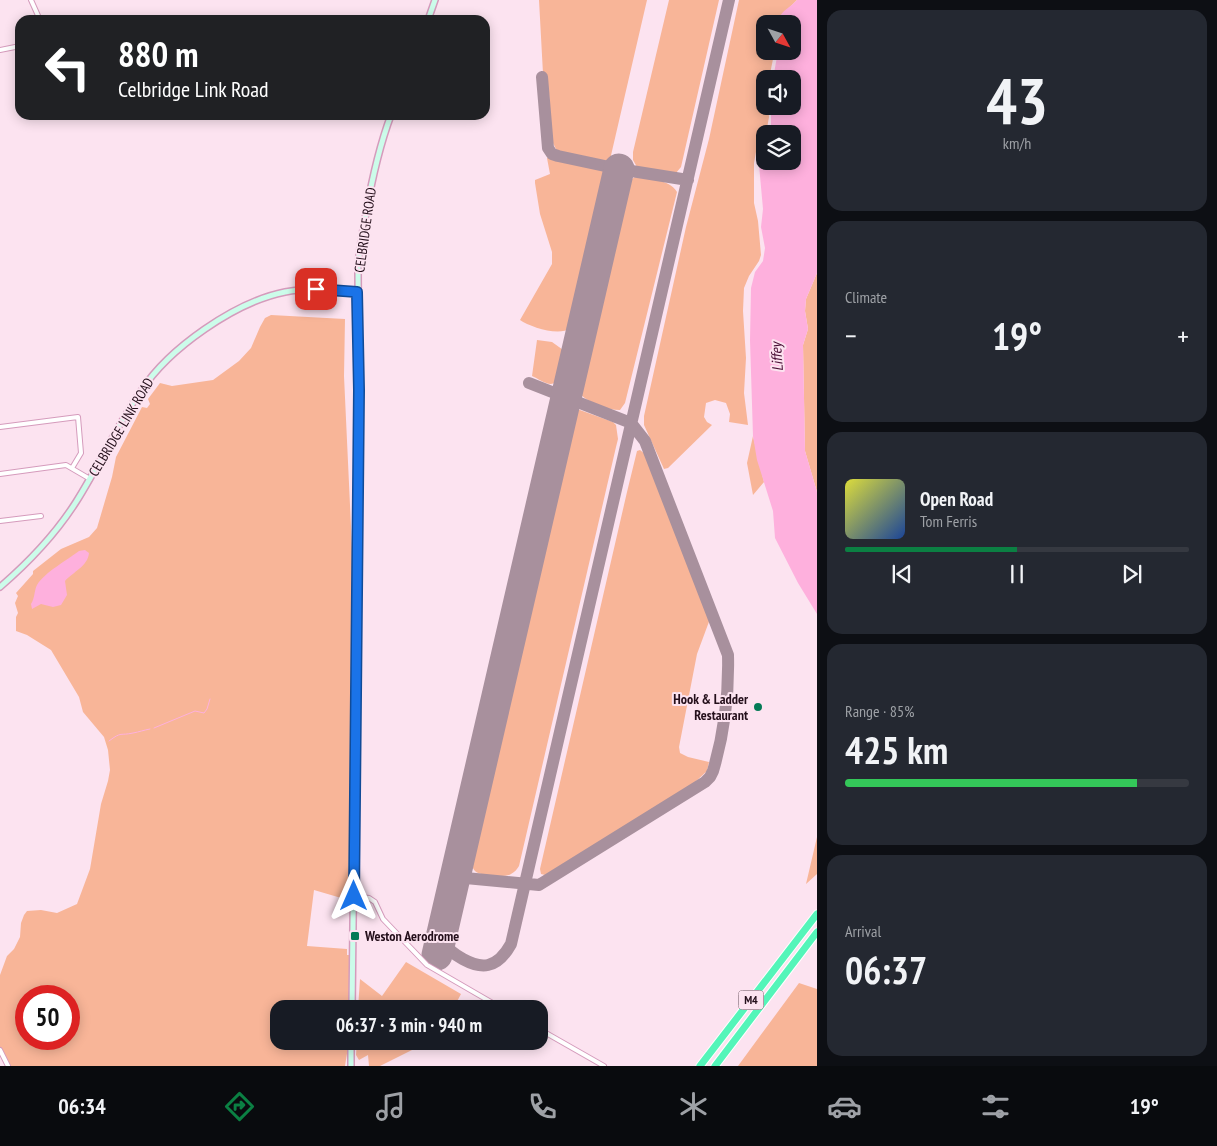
<!DOCTYPE html>
<html lang="en">
<head>
<meta charset="utf-8">
<style>
  :root { --surface:#171b24; --page:#242831; --text:#f1f3f6; --muted:#9ea1a6; --line:#363941; --accent:#0b8043 }
  body { margin:0; font-family:"PT Sans Narrow",sans-serif; background:var(--page); color:var(--text); height:100vh; display:flex; flex-direction:column; font-size:19px; white-space:nowrap }
  * { box-sizing:border-box; margin:0 }
  p { font-size:16px; color:var(--muted) }
  .icon { flex:none; width:28px; height:28px; fill:none; stroke:currentColor; stroke-width:2; stroke-linecap:round; stroke-linejoin:round }
  .map { position:relative; flex:1; overflow:hidden }
  .side { display:flex; flex-direction:column; gap:10px; padding:10px; background:#0d0f14; width:400px }
  .side>* { flex:none }
  .hud { position:absolute; left:15px; top:15px; width:475px; height:105px; border-radius:15px; box-shadow:0 2px 12px #0003; background:#202124; color:#fff; overflow:hidden }
  .needle { width:32px; rotate:130deg }
  .tools { position:absolute; left:756px; top:15px; display:grid; gap:10px }
  .tools a { display:grid; place-items:center; width:45px; height:45px; border-radius:10px; background:var(--surface); box-shadow:0 2px 12px #0003; font-size:25px }
  .speed { position:absolute; left:15px; top:985px; display:flex; gap:10px; font-size:25px; font-weight:700; text-align:center }
  .speed>* { display:grid; place-content:center; width:65px; height:65px; border-radius:50%; background:var(--surface); box-shadow:0 2px 12px #0003; line-height:1 }
  .speed .limit { border:8px solid #d22; background:#fff; color:#111 }
  .pin { position:absolute; display:grid; place-items:center; width:42px; height:42px; color:#fff; margin:-21px; border-radius:10px; box-shadow:0 2px 8px #0006 }
  .me { position:absolute; width:55px; margin:-28px; rotate:0deg; stroke-linejoin:round; filter:drop-shadow(0 0 4px #0008) }
  .turn { display:flex; align-items:center; gap:18px; height:105px; padding:0 20px; font-size:22px }
  .turn .icon { width:65px; height:65px; stroke-width:2.5 }
  .turn b { display:block; font-size:35px; line-height:42px }
  .big { font-size:38px; font-weight:700; line-height:1.1 }
  .side .tile { flex:1; display:flex; flex-direction:column; justify-content:center; gap:8px; min-width:0; padding:0 18px; border-radius:15px; background:var(--page) }
  .side .dial { align-items:center; gap:0 }
  .dial b { font-size:65px; line-height:1 }
  .song { display:flex; align-items:center; gap:15px }
  .cover { width:60px; height:60px; border-radius:8px; background:linear-gradient(135deg,hsl(60 70% 55%),hsl(220 70% 35%)) }
  .played { height:5px; border-radius:2px; background:linear-gradient(90deg,var(--accent) 50%,var(--line) 50%) }
  .keys { display:flex; justify-content:space-around; direction:ltr }
  .heat { display:flex; justify-content:space-between; align-items:center; font-size:28px; direction:ltr }
  .charge { height:8px; border-radius:4px; background:linear-gradient(90deg,#34c759 85%,var(--line) 0) }
  .trip { position:absolute; left:270px; top:1000px; width:278px; height:50px; border-radius:15px; background:var(--surface); box-shadow:0 2px 12px #0003; font-weight:700; line-height:50px; text-align:center }
  .tab-bar { display:flex; height:80px; justify-content:space-around; align-items:center; background:#090b0e; color:var(--muted) }
  .tab-bar .icon { width:35px; height:35px }
  .tab-bar .current { color:var(--accent) }
  .tab-bar b { font-size:22px; color:var(--text) }
  main { display:flex; flex:1; min-height:0 }
  .map>svg:first-child { display:block }
  .green { fill:#f8b598; fill-rule:evenodd }
  .water { fill:#feb0dd }
  .lines { fill:none; stroke-linecap:round; stroke-linejoin:round }
  .stream { stroke:#feb0dd; stroke-width:1 }
  .taxiway { stroke:#a8909d; stroke-width:12 }
  .runway { stroke:#a8909d; stroke-width:31 }
  .street-casing { stroke:#d59bbc; stroke-width:6 }
  .secondary-casing { stroke:#d59bbc; stroke-width:8 }
  .highway-casing { stroke:#fff; stroke-width:9 }
  .street { stroke:#fff; stroke-width:4 }
  .secondary { stroke:#ccfcea; stroke-width:5 }
  .highway { stroke:#54f5b9; stroke-width:7 }
  .route-casing { stroke:#114b97; stroke-width:12 }
  .route { stroke:#1a73e8; stroke-width:9 }
  .poi-dot { fill:#047a56; stroke:#fce3f0; stroke-width:2 }
  .labels { text-anchor:middle; stroke-width:4; stroke-linejoin:round; paint-order:stroke }
  .shield { fill:#fce3f0; stroke:#654f5b; stroke-width:1 }
  .shield-label { font-size:12px; font-weight:bold; fill:#240f1b }
  .street-label { font-size:14px; fill:#240f1b; stroke:#fce3f0 }
  .poi-label { font-size:14px; font-weight:bold; fill:#240f1b; stroke:#fce3f0; text-anchor:end }
  .water-label { font-size:15px; font-style:italic; fill:#480f35; stroke:#fce3f0 }
</style>
</head>
<body>
<main>
<div class="map">
<svg width="817" height="1066" viewBox="0 0 817 1066">
  <rect width="100%" height="100%" fill="#fce3f0"/>
  <path class="green" d="M539,0h108l-38,164h-7l-44,-11 -6,-12 -3,-48 -5,-1z
    M669,0h50l-38,167 -5,6h-7l-32,-6 -4,-7v-8z
    M739,0h58l-20,20 1,4h-13v27h7l2,3 -5,25h-4v27h3l1,11 -3,17 -10,18 -2,11v40l4,18 3,34 -2,6 -10,15 -5,12 -1,23 3,47 -2,35 4,32 -19,-3 1,-8 -4,-11 -11,-3 -9,3 -2,14 3,5 5,3 -44,43 -4,1 -20,-44v-9l42,-189 23,-88z
    M553,157l49,11 5,6 -37,154c-10,9 -40,-1 -50,-8l32,-56v-12l-12,-38 -5,-31v-3l15,-6 -3,-16z
    M635,177c13,3 34,1 42,15l-52,211 -5,7c-13,0 -30,-7 -39,-15l-1,-5 12,-55 37,-149 3,-7z
    M817,273v219l-12,-41 -2,-106 5,-16 -3,-18 1,-12z
    M271,315l74,4 -1,57 10,215 -2,117 4,76 -7,73 -1,43 -34,-10 -7,56 40,3v6h3l-1,54h-70v32h70l-4,25h-338l-7,-17v-74l7,-19 7,-7 6,-12 1,-14 3,-8 3,-4 14,-1 16,3 20,-9 13,-35 11,-65 7,-23 2,-11 -2,-20 -4,-13 -21,-25 -4,-15 -28,-47 -24,-15 -11,-4v-14l2,-4 -3,-10 3,-7 -2,-3 17,-19v-3l28,-22 28,-12 8,-9 15,-51 4,-20 26,-50 5,1 3,-4 -2,-5 12,-16 12,3 41,-6 26,-19 12,-13 9,-21 5,-9zM26,996h43v43h-43z
    M537,340l15,2 14,10c-2,8 -3,31 -15,32 -6,0 -14,-6 -19,-8z
    M577,409l36,13 3,3 2,14 -2,8 -97,419c-2,3 -4,6 -8,8 -6,4 -31,2 -36,-3 -3,-3 -3,-7 -4,-11l54,-238 47,-199z
    M753,436l11,46 -11,13 -6,-32z
    M640,450l5,4 65,165 -13,35 -18,93 1,6 8,4 21,5 -2,9 -14,13 -148,91 -4,-1 -1,-5 87,-377 10,-41z
    M817,837v37l-11,10z
    M406,962l55,32 -8,15h-95l2,-30 22,17z
    M799,983l18,6v77h-79z
    M357,1041h73l-50,25h-11l-1,-11 -9,5 -3,-5z"/>
  <path class="water" d="M797,0h20v273l-11,26 -1,12 3,18 -5,16 2,106 12,41v122l-19,-31 -23,-45 -2,-27 -16,-51 -4,-24 -3,-96 1,-52 4,-16 8,-11 2,-13 -4,-21 2,-18 -4,-44 2,-12 4,-7v15h27v-27h-21v-28h21v-27h-19l5,-28h14v-27h-14c0,-12 12,-16 19,-24z
    M85,550l4,3c-1,13 -16,19 -24,28l2,14 -6,10 -8,2 -12,-3 -9,5 -1,-5c4,-6 3,-13 6,-19 7,-12 30,-25 42,-34z"/>
  <g class="lines">
    <path class="stream" d="M154,728l41,-17 9,2 3,-4 3,-10
      M109,741c13,-10 11,-5 24,-8 6,-1 11,-3 17,-4"/>
    <path class="taxiway" d="M542,77l6,71 4,6 6,2 61,13 69,11
      M455,877l84,8 166,-103 5,-5 3,-6c11,-37 16,-77 15,-116l-83,-214 -14,-18 -102,-40
      M443,930c0,4 -1,8 1,12 6,12 30,26 44,23 10,-2 18,-12 23,-21l218,-944"/>
    <path class="runway" d="M437,955l182,-786"/>
    <defs>
      <path id="street" d="M31,0l9,20
        M0,50l20,-4
        M0,427l78,-10 3,36 -9,15
        M0,474l66,-9 24,14
        M0,521l41,-5
        M354,896l15,2 6,4 8,17 44,46 76,44
        M539,1029l65,37
        M0,1050l8,16"/>
      <path id="secondary" d="M428,20l7,-20
        M0,587c29,-25 55,-52 76,-85 23,-36 40,-76 65,-111 28,-43 94,-89 144,-99 24,-5 48,-2 72,-1
        M352,1009l7,-581 -1,-161c1,-19 5,-36 8,-54 6,-34 13,-66 25,-98
        M351,1066v-25"/>
      <path id="highway" d="M700,1066l117,-152
        M715,1066l102,-134"/>
    </defs>
    <use href="#street" class="street-casing"/>
    <use href="#secondary" class="secondary-casing"/>
    <use href="#highway" class="highway-casing"/>
    <use href="#street" class="street"/>
    <use href="#secondary" class="secondary"/>
    <use href="#highway" class="highway"/>
  </g>
  <g class="lines">
    <defs>
      <path id="route" d="M316,289l41,3 2,98 -5,506"/>
    </defs>
    <use href="#route" class="route-casing"/>
    <use href="#route" class="route"/>
  </g>
  <g class="poi-dot">
    <circle cx="758" cy="707" r="5"/>
    <rect x="350" y="931" width="10" height="10" rx="2.5"/>
  </g>
  <g class="labels">
    <rect class="shield" x="738.5" y="990.5" width="25" height="19" rx="4"/>
    <g class="shield-label">
      <text x="751" y="1004">M4</text>
    </g>
    <g class="street-label">
      <text transform="translate(365 230) rotate(-82)" y="5">CELBRIDGE ROAD</text>
      <text transform="translate(121 427) rotate(-59)" y="5">CELBRIDGE LINK ROAD</text>
    </g>
    <g class="poi-label">
      <text x="748" y="704">Hook &amp; Ladder<tspan x="748" dy="16">Restaurant</tspan></text>
      <text x="365" y="941" text-anchor="start">Weston Aerodrome</text>
    </g>
    <g class="water-label">
      <text transform="translate(777 357) rotate(-94)" y="5">Liffey</text>
    </g>
  </g>
</svg>
<div class="tools">
<a><svg class="needle" viewBox="-14 -14 28 28"><path d="M0-13l5 13h-10z" fill="#e53935"/><path d="M0 13l5-13h-10z" fill="#9ea1a6"/></svg></a>
<a><svg class="icon" aria-label="sound" viewBox="0 0 24 24"><path d="M4 9h4l5-4v14l-5-4H4zM17 9q2 3 0 6"/></svg></a>
<a><svg class="icon" aria-label="layers" viewBox="0 0 24 24"><path d="M12 4l9 5-9 5-9-5zM3 14l9 5 9-5"/></svg></a>
</div>
<div class="speed"><div class="limit">50</div></div>
<div class="pin" style="left:316px;top:289px;background:#d93025"><svg class="icon" aria-label="arrive" viewBox="0 0 24 24"><path d="M6 21V4h12l-3 4 3 4H6"/></svg></div>
<svg class="me" style="left:354px;top:896px" viewBox="-20 -20 40 40"><path d="M0-17L14 15 0 8-14 15z" fill="#1a73e8" stroke="#fff" stroke-width="4"/></svg>
<div class="trip">06:37 · 3 min · 940 m</div>
<div class="hud">
<div class="turn"><svg class="icon" aria-label="left" viewBox="0 0 24 24"><path d="M17 20v-9H6M10 6l-5 5 5 5"/></svg><div><b>880 m</b>Celbridge Link Road</div></div>
</div>
</div>
<section class="side">
<div class="tile dial"><b>43</b><p>km/h</p></div>
<div class="tile"><p>Climate</p>
<div class="heat"><a>−</a><b class="big">19°</b><a>+</a></div>
</div>
<div class="tile">
<div class="song"><i class="cover"></i><div><b>Open Road</b><p>Tom Ferris</p></div></div>
<div class="played"></div>
<div class="keys"><svg class="icon" aria-label="previous" viewBox="0 0 24 24"><path d="M18 5L8 12l10 7zM5 5v14"/></svg><svg class="icon" aria-label="pause" viewBox="0 0 24 24"><path d="M8 5v14M16 5v14"/></svg><svg class="icon" aria-label="next" viewBox="0 0 24 24"><path d="M6 5l10 7-10 7zM19 5v14"/></svg></div>
</div>
<div class="tile"><p>Range · 85%</p><b class="big">425 km</b><div class="charge"></div></div>
<div class="tile"><p>Arrival</p><b class="big">06:37</b></div>
</section>
</main>
<nav class="tab-bar">
<b>06:34</b>
<svg class="icon current" aria-label="directions" viewBox="0 0 24 24"><path d="M12 3l9 9-9 9-9-9zM9 14v-3h6M13 9l2 2-2 2"/></svg>
<svg class="icon" aria-label="music" viewBox="0 0 24 24"><path d="M9 18V5l10-2v13"/><circle cx="6" cy="18" r="3"/><circle cx="16" cy="16" r="3"/></svg>
<svg class="icon" aria-label="phone" viewBox="0 0 24 24"><path d="M5 4h4l2 5-3 2q2 4 5 5l2-3 5 2v4C11 20 4 13 5 4z"/></svg>
<svg class="icon" aria-label="climate" viewBox="0 0 24 24"><path d="M12 3v18M4 7l16 10M4 17L20 7"/></svg>
<svg class="icon" aria-label="car" viewBox="0 0 24 24"><path d="M5 17H2v-5l4-1 3-4h7l3 4 3 1v5h-3M9 17h6M6 11h13"/><circle cx="7" cy="17" r="2"/><circle cx="17" cy="17" r="2"/></svg>
<svg class="icon" aria-label="filters" viewBox="0 0 24 24"><path d="M4 7h16M4 17h16"/><circle cx="9" cy="7" r="2"/><circle cx="15" cy="17" r="2"/></svg>
<b>19°</b>
</nav>
</body>
</html>
